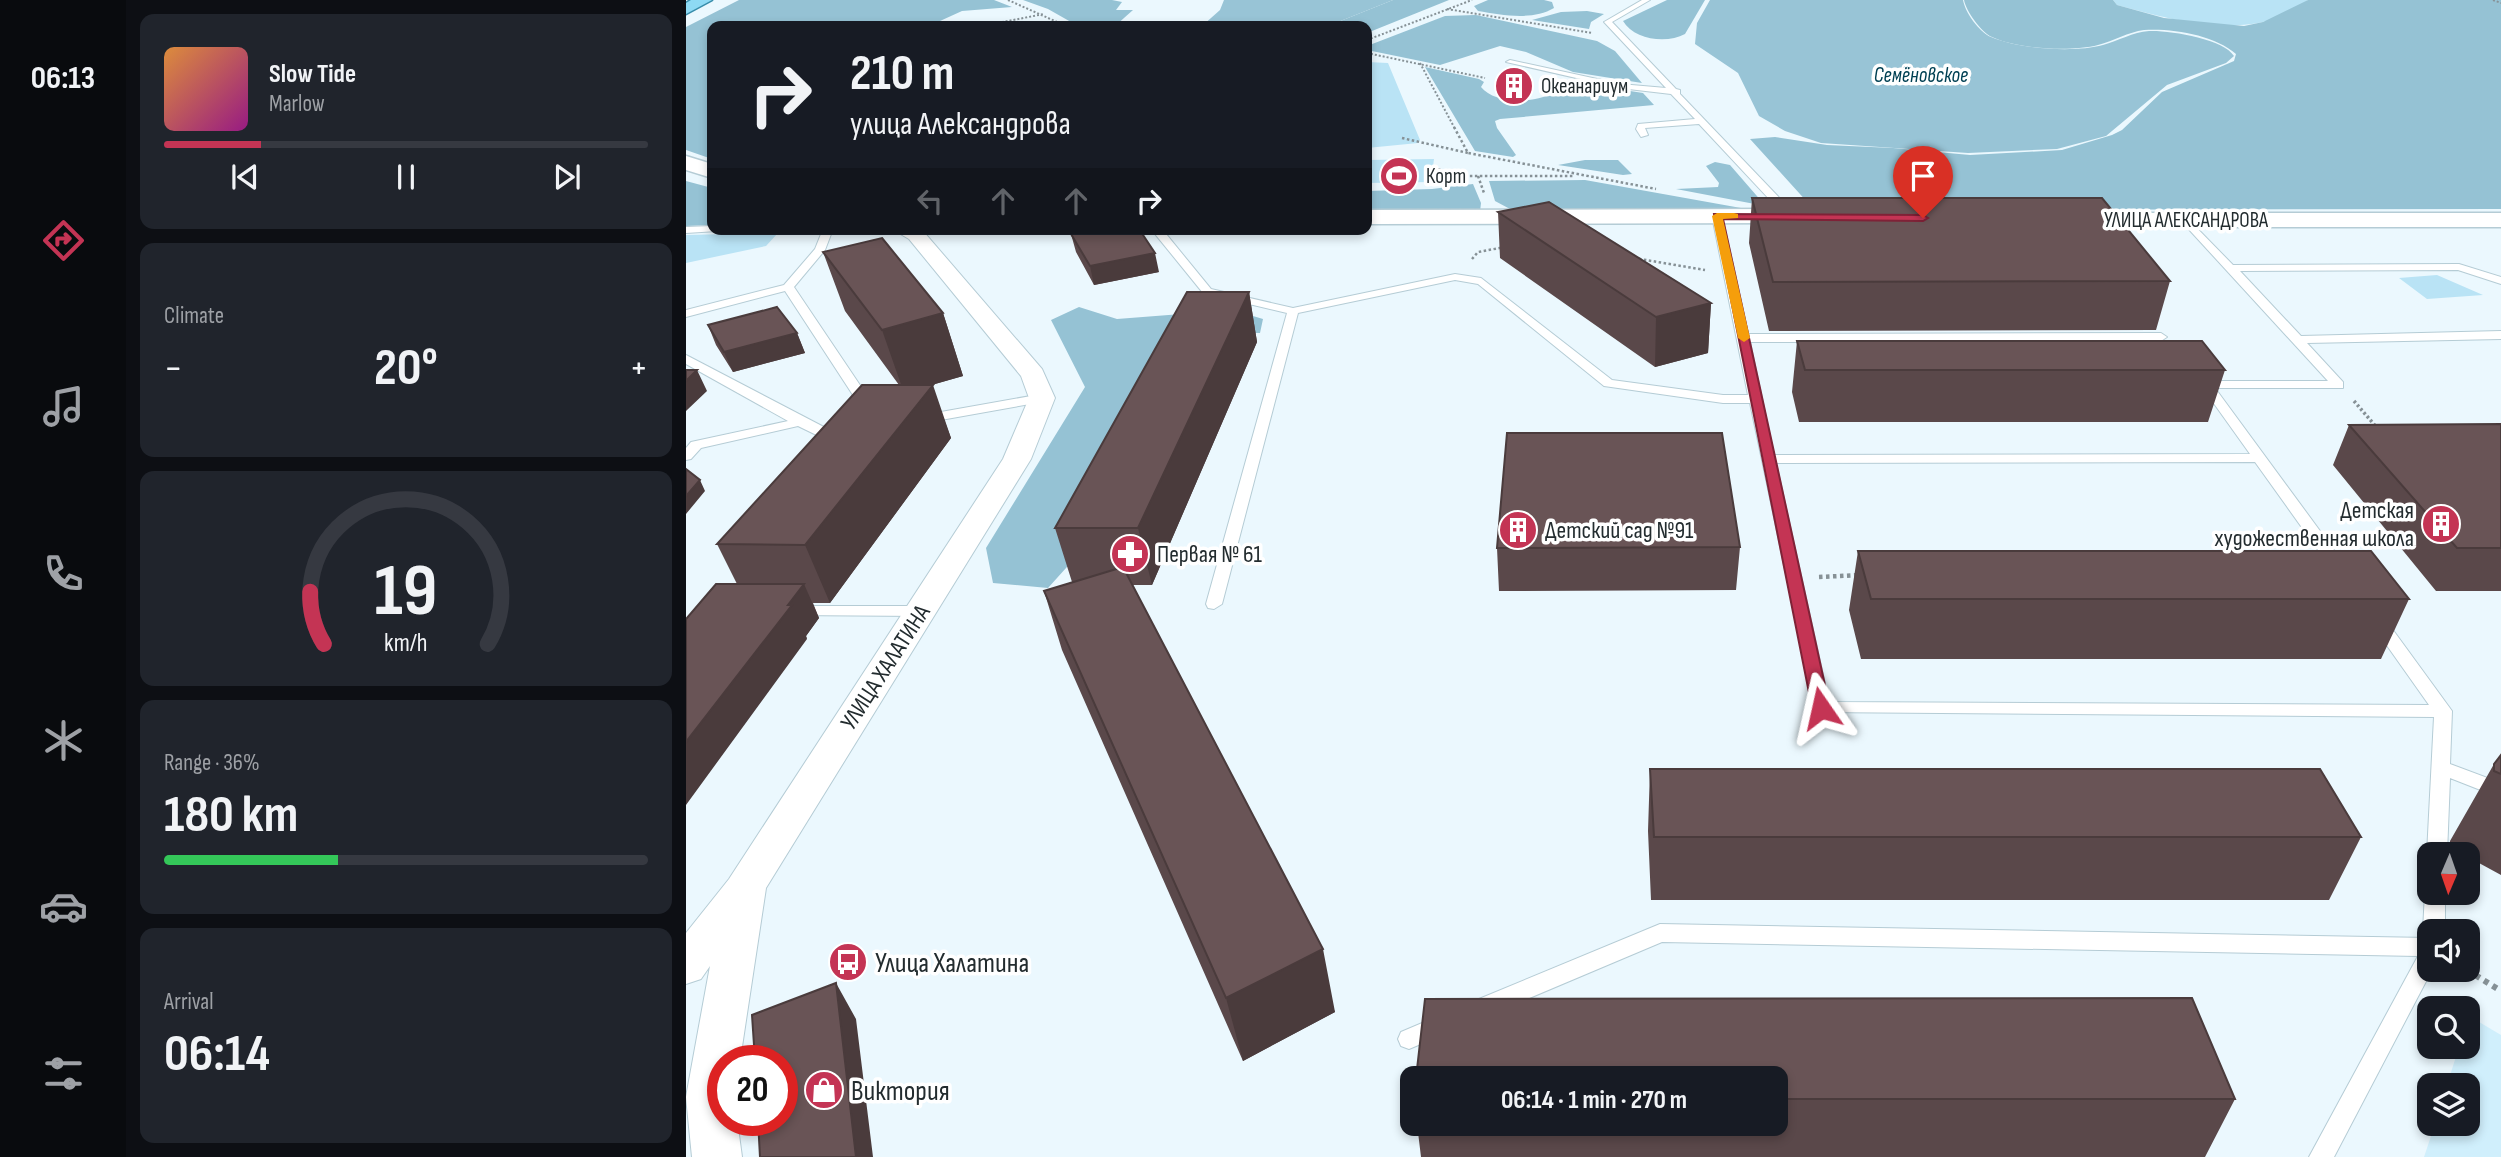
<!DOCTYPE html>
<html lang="en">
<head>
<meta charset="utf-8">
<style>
  :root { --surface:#171b24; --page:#20242c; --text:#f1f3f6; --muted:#9ea1a6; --line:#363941; --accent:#c43454 }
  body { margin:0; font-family:"Sofia Sans Condensed",sans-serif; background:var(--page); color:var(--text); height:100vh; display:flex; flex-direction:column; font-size:26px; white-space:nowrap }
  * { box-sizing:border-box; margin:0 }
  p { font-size:23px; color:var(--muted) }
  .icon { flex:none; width:38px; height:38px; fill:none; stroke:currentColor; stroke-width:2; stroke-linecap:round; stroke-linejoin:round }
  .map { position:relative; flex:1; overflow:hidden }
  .side { display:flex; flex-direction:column; gap:14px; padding:14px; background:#0d0f14; width:560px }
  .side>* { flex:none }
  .banner { position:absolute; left:21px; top:21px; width:665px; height:214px; border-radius:14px; box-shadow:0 4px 10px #0003; background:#171b24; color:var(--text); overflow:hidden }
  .needle { width:46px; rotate:182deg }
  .buttons { position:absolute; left:1731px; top:842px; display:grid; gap:14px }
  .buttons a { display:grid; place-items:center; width:63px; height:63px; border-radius:14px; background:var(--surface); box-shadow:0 4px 10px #0003; font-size:35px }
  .speed { position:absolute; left:21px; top:1045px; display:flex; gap:14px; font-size:35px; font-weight:700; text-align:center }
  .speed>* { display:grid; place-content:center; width:91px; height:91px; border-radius:50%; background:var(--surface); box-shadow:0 4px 10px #0003; line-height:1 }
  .speed .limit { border:10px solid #d22; background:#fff; color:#111 }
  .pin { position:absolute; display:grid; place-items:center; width:60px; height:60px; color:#fff; margin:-72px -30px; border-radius:50% 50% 50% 0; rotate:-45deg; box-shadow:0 0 7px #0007 }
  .pin .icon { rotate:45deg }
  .me { position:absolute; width:77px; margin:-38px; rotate:349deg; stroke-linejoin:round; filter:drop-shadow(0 0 5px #0008) }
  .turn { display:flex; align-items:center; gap:24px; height:147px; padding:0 28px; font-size:32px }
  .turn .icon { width:91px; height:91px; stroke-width:2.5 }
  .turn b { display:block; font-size:49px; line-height:60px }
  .lanes { display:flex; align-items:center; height:66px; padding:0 28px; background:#0003; justify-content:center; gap:35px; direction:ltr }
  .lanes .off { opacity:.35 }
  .big { font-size:52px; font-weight:700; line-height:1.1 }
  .side .card { flex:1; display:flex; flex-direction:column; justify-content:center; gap:10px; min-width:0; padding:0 24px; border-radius:14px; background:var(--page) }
  .side .dial { align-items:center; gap:0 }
  .dial svg { height:182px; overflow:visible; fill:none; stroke:var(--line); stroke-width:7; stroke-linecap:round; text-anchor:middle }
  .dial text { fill:var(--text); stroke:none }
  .song { display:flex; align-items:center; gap:21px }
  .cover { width:84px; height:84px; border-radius:10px; background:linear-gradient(135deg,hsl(30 70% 55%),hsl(310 70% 35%)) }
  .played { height:7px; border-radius:4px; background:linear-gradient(90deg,var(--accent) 20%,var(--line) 20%) }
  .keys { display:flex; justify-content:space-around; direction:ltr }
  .heat { display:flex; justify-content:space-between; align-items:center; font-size:38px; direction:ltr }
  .charge { height:10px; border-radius:5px; background:linear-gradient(90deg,#34c759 36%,var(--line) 0) }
  .trip { position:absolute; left:714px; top:1066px; width:388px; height:70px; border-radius:14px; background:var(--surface); box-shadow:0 4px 10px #0003; font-weight:700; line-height:70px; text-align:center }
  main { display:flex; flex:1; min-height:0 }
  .tabs { display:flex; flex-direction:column; width:126px; justify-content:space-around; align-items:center; background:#090b0e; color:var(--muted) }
  .tabs .icon { width:49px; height:49px }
  .tabs .current { color:var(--accent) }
  .tabs b { font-size:32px; color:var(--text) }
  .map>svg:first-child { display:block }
  .built { fill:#d0effc }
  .green { fill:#b9e3f5 }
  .forest { fill:#95c2d4 }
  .water { fill:#98c4d6 }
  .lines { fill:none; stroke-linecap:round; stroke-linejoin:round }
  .lane-casing { stroke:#b5ccd5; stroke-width:2 }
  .street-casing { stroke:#b5ccd5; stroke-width:2 }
  .secondary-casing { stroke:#b5ccd5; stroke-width:3 }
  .primary-casing { stroke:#388daa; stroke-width:3 }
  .path-far4 { stroke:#869196; stroke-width:2; stroke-dasharray:2 2; stroke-linecap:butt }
  .path-far3 { stroke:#869196; stroke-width:2.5; stroke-dasharray:2.5 2.5; stroke-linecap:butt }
  .path-far2 { stroke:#869196; stroke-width:3.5; stroke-dasharray:2.5 2.5; stroke-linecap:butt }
  .path-far1 { stroke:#869196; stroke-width:4.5; stroke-dasharray:3.5 3.5; stroke-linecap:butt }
  .path { stroke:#869196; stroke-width:6; stroke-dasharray:5 5; stroke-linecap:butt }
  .lane { fill:#fff; fill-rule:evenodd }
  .street { fill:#fff; fill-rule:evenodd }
  .secondary { fill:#fff; fill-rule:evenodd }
  .primary { fill:#8edaf4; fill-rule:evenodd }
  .wall { fill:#5a484a }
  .shaded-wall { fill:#4a3b3c }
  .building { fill:#695456; stroke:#4a3b3c; stroke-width:2 }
  .route { fill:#c43454; stroke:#7f2237; stroke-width:2 }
  .slow { fill:#f59e0b }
  .labels { text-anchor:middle; stroke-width:7; stroke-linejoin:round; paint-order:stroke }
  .far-water-label { font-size:21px; font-style:italic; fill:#004053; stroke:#fff }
  .far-poi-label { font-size:21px; fill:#232c2f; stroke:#fff; text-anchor:start }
  .far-street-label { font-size:21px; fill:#232c2f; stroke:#fff }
  .poi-label { font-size:24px; fill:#232c2f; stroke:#fff; text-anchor:start }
  .street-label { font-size:24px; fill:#232c2f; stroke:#fff }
  .near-poi-label { font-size:28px; fill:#232c2f; stroke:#fff; text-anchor:start }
</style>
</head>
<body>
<main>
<nav class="tabs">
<b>06:13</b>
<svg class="icon current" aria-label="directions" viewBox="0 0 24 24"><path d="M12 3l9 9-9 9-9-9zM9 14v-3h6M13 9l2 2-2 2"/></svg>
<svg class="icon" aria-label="music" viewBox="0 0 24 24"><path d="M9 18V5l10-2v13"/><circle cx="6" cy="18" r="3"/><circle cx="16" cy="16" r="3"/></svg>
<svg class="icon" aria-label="phone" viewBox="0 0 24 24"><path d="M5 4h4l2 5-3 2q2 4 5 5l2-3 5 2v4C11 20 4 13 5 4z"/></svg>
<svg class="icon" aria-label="climate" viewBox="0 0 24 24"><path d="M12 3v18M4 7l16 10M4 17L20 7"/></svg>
<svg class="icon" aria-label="car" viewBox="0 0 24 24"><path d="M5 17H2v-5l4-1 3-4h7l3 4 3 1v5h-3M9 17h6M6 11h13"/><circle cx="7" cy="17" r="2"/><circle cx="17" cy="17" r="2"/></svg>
<svg class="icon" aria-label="filters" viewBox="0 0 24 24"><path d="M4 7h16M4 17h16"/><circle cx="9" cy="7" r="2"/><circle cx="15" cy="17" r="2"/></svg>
</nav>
<section class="side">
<div class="card">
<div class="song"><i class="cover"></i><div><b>Slow Tide</b><p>Marlow</p></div></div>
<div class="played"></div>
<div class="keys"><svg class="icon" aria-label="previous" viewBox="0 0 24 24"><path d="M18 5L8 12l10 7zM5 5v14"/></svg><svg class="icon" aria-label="pause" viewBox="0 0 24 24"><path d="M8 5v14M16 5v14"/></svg><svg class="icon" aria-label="next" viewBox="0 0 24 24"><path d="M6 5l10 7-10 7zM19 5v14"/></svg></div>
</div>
<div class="card"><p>Climate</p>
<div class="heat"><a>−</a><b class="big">20°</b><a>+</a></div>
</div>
<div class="card dial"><svg viewBox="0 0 100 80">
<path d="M14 69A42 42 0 1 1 86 69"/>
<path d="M14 69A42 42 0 0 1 8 46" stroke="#c43454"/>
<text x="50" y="56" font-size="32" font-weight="700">19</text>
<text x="50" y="72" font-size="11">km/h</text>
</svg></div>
<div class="card"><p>Range · 36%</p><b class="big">180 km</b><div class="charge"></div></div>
<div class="card"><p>Arrival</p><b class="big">06:14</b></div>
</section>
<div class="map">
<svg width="1815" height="1157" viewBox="0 0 1815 1157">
  <rect width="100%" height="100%" fill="#ebf8fe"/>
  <path class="built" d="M1783,1016l32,19v122h-77l11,-33h33v-39h-21l12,-38 9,-1z"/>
  <path class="green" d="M1427,0h195c-53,44 -132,21 -191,5z
    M681,62l21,1 32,77 -2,3 -51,5z
    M748,159l-3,23 -64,1v-23z
    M92,233l-12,13 -80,17v-28z
    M1751,275l46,20 -56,4 -28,-21z"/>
  <path class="forest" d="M53,0h255l18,7 -50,4 -33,15h-217v133l-26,-9v-123z
    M337,0h89l10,2 -6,8h17l-18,16h-37l-30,-17z
    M707,0h56l-82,33v-7h-39z
    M802,0h56l8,2 2,6c-22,13 -52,7 -76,3l-4,-5z
    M981,0h38l-20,34c-18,10 -51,6 -62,-13z
    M1278,0h149l4,5 47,13 80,8 19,-4 45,-22h193v209l-662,1 -30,-6 -59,-65 25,-2 52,8 66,3 77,7 92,-5 50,-15 10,-5 40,-38 72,-31 2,-7c-21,-19 -64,-26 -92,-24 -16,2 -30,11 -46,15 -27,7 -80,4 -106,-8 -11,-5 -26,-26 -28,-37z
    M901,11l17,3 -13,8 -2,7 -57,-9 29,-8z
    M790,15l121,26 18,10 27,32 -69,-11 -47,-20 -26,-6 -60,19 -73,-15v-4l78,-30z
    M739,67l54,12 5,3 -3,5c15,19 60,16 77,3l-1,-8 9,-1 77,12 11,12 -154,14 -5,2 2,7 19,27 -3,2 -38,-6z
    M899,160h33l14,14 -9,1 -65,-10z
    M1029,162l15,3 33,38 -3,2 -84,-16 42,-2 1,-4 -13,-17z
    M899,180l156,28 -14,3 -217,-2 -15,-8 -6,-20z
    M0,181l26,7v37l-26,1z
    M787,184l8,19 -1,9 -113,-1v-20l65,-2z
    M393,307l38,12 116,-9 30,9 -3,14 -65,-1 -120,226 -27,30 -55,-5 -7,-35 99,-161 -34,-67z"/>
  <path class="water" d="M538,0h169l-65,26h-126l18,-16z
    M1024,0h253c2,12 16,32 28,37 28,12 83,16 112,8 15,-4 30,-13 46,-14 20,-1 75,8 85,25l-8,7 -59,22 -61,51 -49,13 -89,4 -147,-10 -36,-12 -26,-15 -21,-43 -43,-29 2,-21z"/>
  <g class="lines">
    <defs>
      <path id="lane" d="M956,0h8l-38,22 64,67 4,1v4l113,118v4h-8l-86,-92 -54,4 3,7 -7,2 -5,-8 2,-5 57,-5 -24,-25 -51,-6 -114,-26 4,-2 110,24 46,4 -62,-66z
        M1031,213l5,3 26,118 413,-1 6,4 -6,4 -411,1 24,113 476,-1 -50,-70 2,-3h126l-145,-158 -1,-2 5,-3 46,47 226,-1 42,13v7l-43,-14 -218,1 61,65 200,-5v8l-194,4 36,39v6h-128l130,177 2,3 -2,3h-12l-78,-109 -479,1 53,239 600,3 -58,-82 8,-5 6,1 67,92 -2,53 51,19v15l-51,-20 -3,76h-18v4l-2,-4 7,-137 -619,-5 -65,-309h-27l-119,-17 -126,-102 -23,-4 -157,33 -76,291 -8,5 -6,-1 -2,-4 81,-291 -84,-20 -52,-64h11l49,60 82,19 162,-34 26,4 131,102 111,15h25l-36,-179z
        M26,226v3h6l-1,2 -31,2v-6z
        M137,229h10l-8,21 -31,37 82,122 -2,3h-10l-79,-121 -99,26v-7l98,-25 31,-36z
        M0,355l157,82 2,3 -2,3h-10l-35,-17 -97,22 -10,11 -5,1v-12l5,-6 97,-21 -102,-57z
        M356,394l5,1v6l-123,22 -7,-4 7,-4z
        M108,606h127l8,5 -8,5 -133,-1 -2,-4z
        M1743,886v6h16v39h-16v7l-6,-7 2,-39z
        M974,924l769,14v32h3l-98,187h-25l109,-201 -756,-14 -175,74 -8,-3 -3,-7 3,-7z
        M755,1015l8,3 3,7 -3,7 -40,17 -8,-3 -3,-7 3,-7z"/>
      <path id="street" d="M206,229l31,2 119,138 13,29 -24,61 -265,429 -26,172h-17v60h14l5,37h-50l-6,-60 24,-131 -9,13 -15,5v-51l43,-54 274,-420 26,-61 -8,-22 -112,-137z"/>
      <path id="secondary" d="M0,156l26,8v14l-26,-8z
        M1116,209l9,2 3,5 -3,5 -9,2 -435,1v-14z
        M1383,213h432v14h-432l-9,-2 -3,-5 3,-5z"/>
      <path id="primary" d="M5,0h21l-26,14v-11z"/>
    </defs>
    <use href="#lane" class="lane-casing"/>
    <use href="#street" class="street-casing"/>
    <use href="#secondary" class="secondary-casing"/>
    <use href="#primary" class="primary-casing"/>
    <path class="path-far4" d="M322,0l58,26
      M1807,0l8,3
      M761,9l145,24
      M296,26l62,-12
      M681,40l105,-40
      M681,53l118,25
      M734,63l35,66"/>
    <path class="path-far3" d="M768,127l14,26 188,36
      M716,138l66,15
      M747,170l9,-1 -1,7h133
      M792,176l6,17
      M948,258l71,12
      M786,259l6,-7 27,-5"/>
    <path class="path-far2" d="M1668,401l24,28"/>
    <path class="path-far1" d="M1133,577l41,-2"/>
    <path class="path" d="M1781,970l34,21"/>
    <use href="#lane" class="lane"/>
    <use href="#street" class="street"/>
    <use href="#secondary" class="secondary"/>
    <use href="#primary" class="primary"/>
  </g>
  <path class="wall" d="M1066,198l418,83 -14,49 -387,1 -20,-88z
    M812,212l213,91 -3,50 -53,14 -155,-109z
    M385,234l88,38 -65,13 -18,-33z
    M137,252l120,61 20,63 -32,9 20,53 -121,165h-17l6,15 -13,18 1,3 -70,-55 -20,-40 182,-159 -54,-74z
    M563,292l8,50 -105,243h-20l203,427 -92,49 -181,-411 -18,-59 28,-9 -17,-54z
    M22,325l89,8 8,20 -72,19 -17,-27z
    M1111,341l428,29 -17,52h-409l-7,-30z
    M1815,424v167h-65l-103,-126 16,-40z
    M1054,547l-4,43 -237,1 -2,-43z
    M1172,551l551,48 -28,60h-520l-12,-49z
    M1815,755v120l-33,-18v-3h-7l-11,-6v-7l44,-77z
    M964,769l711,68 -32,63h-678l-3,-69z
    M1090,1078l459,21 -30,58h-784l-4,-33h359z"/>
  <path class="shaded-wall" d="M469,253l4,19 -65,13 -4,-19z
    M563,292l8,50 -105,243 -14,-57z
    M1025,303l-3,50 -53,14 1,-50z
    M257,313l20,63 -59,17 -22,-63z
    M111,333l8,20 -72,19 -9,-20z
    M11,370l10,21 -21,20v-30z
    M247,385l18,53 -121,165 -25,-58z
    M14,480l5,11 -19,23v-18z
    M118,584l15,34 -13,18 1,3 -121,166v-63z
    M637,949l12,63 -92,49 -17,-63z
    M150,983l20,36 17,138h-17z"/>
  <path class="building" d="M1066,198h350l68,83 -397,1z
    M863,202l162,101 -55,14 -158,-105z
    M411,229h42l16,24 -65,13 -19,-32z
    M196,238l61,75 -61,17 -59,-78z
    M501,292h62l-111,236h-83z
    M91,307l20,26 -73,19 -16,-27z
    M1111,341h405l23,29h-420z
    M0,370h11l-11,11z
    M176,385h71l-128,160 -88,-1z
    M1815,424v124h-44l-108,-123z
    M821,433h215l18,114 -243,1z
    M0,469l14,11 -14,16z
    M1172,551h513l38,48h-538z
    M437,567l200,382 -97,49 -182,-407z
    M30,584h88l-16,21h4l-106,137v-123z
    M1815,755v19l-7,-3v-7z
    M964,769h670l41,68h-707z
    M150,983l20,174h-96l-2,-37h24v-60h-27l-3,-45z
    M1506,998l43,101h-459v-21h-360l9,-79z"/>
  <path class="route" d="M1028,214l209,1 5,3 -5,3 -200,-2 107,489 -9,6 -9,-6z"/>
  <path class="slow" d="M1048,213l4,1v4l-15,1 27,119 -6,4 -6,-4 -26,-122 5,-3z"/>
  <defs>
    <symbol id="building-disc" viewBox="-11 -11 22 22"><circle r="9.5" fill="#c43454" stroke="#fff"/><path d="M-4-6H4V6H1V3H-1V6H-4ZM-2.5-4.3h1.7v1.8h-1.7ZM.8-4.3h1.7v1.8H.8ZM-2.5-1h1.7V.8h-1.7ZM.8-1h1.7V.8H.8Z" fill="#fff"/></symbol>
    <symbol id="stadium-disc" viewBox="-11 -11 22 22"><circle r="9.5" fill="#c43454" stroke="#fff"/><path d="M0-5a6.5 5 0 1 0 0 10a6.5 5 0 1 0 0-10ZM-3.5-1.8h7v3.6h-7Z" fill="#fff"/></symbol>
    <symbol id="pharmacy-disc" viewBox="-11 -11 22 22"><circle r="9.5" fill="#c43454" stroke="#fff"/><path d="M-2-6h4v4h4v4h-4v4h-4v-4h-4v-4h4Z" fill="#fff"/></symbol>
    <symbol id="bus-disc" viewBox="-11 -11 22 22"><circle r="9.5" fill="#c43454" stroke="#fff"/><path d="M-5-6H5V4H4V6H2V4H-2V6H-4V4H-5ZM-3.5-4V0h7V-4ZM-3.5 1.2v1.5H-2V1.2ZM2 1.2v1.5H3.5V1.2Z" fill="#fff"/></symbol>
    <symbol id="shop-disc" viewBox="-11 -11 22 22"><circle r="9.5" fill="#c43454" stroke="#fff"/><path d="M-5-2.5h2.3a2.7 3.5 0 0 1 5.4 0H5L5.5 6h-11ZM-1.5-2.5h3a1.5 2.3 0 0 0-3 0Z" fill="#fff"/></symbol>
  </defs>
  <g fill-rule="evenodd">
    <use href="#building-disc" x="806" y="64" width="44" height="44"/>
    <use href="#stadium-disc" x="691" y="154" width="44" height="44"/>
    <use href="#building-disc" x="1733" y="502" width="44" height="44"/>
    <use href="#building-disc" x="810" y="508" width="44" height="44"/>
    <use href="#pharmacy-disc" x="422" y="532" width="44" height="44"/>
    <use href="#bus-disc" x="140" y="940" width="44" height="44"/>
    <use href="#shop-disc" x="116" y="1068" width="44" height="44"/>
  </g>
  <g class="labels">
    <g class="far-water-label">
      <text x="1235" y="82">Семёновское</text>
    </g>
    <g class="far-poi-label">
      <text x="855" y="93">Океанариум</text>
      <text x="740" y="183">Корт</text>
    </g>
    <g class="far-street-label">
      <text x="1500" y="227">УЛИЦА АЛЕКСАНДРОВА</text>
    </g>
    <g class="poi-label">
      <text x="1728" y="518" text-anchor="end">Детская<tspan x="1728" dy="28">художественная школа</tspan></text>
      <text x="859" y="538">Детский сад №91</text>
      <text x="471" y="562">Первая № 61</text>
    </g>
    <g class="street-label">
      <text transform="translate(199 667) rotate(-57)" y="8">УЛИЦА ХАЛАТИНА</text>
    </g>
    <g class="near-poi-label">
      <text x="189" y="972">Улица Халатина</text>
      <text x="165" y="1100">Виктория</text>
    </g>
  </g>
</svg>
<div class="buttons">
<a><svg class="needle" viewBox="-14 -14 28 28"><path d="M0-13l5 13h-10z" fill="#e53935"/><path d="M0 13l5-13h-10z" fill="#9ea1a6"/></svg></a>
<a><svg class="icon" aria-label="sound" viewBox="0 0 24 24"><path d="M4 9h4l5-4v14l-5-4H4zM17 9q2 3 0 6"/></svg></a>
<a><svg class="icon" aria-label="search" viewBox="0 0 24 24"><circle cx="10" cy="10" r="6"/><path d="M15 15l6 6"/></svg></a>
<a><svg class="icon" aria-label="layers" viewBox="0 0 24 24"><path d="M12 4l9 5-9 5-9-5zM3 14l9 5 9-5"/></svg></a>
</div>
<div class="speed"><div class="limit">20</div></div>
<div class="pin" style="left:1237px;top:218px;background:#d93025"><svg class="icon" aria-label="arrive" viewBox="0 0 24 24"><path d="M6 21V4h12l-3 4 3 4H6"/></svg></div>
<svg class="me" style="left:1135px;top:708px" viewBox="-20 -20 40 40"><path d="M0-17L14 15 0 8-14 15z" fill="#c43454" stroke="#fff" stroke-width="4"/></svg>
<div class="trip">06:14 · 1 min · 270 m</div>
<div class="banner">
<div class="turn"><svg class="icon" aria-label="right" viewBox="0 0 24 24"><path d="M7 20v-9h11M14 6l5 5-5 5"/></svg><div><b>210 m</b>улица Александрова</div></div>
<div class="lanes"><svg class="icon off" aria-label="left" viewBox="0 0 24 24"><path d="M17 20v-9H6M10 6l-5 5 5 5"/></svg><svg class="icon off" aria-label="ahead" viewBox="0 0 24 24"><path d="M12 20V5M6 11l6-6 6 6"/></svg><svg class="icon off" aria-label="ahead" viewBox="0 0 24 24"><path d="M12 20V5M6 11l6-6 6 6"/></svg><svg class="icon" aria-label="right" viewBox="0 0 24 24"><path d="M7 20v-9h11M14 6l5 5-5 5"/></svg></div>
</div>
</div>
</main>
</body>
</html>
